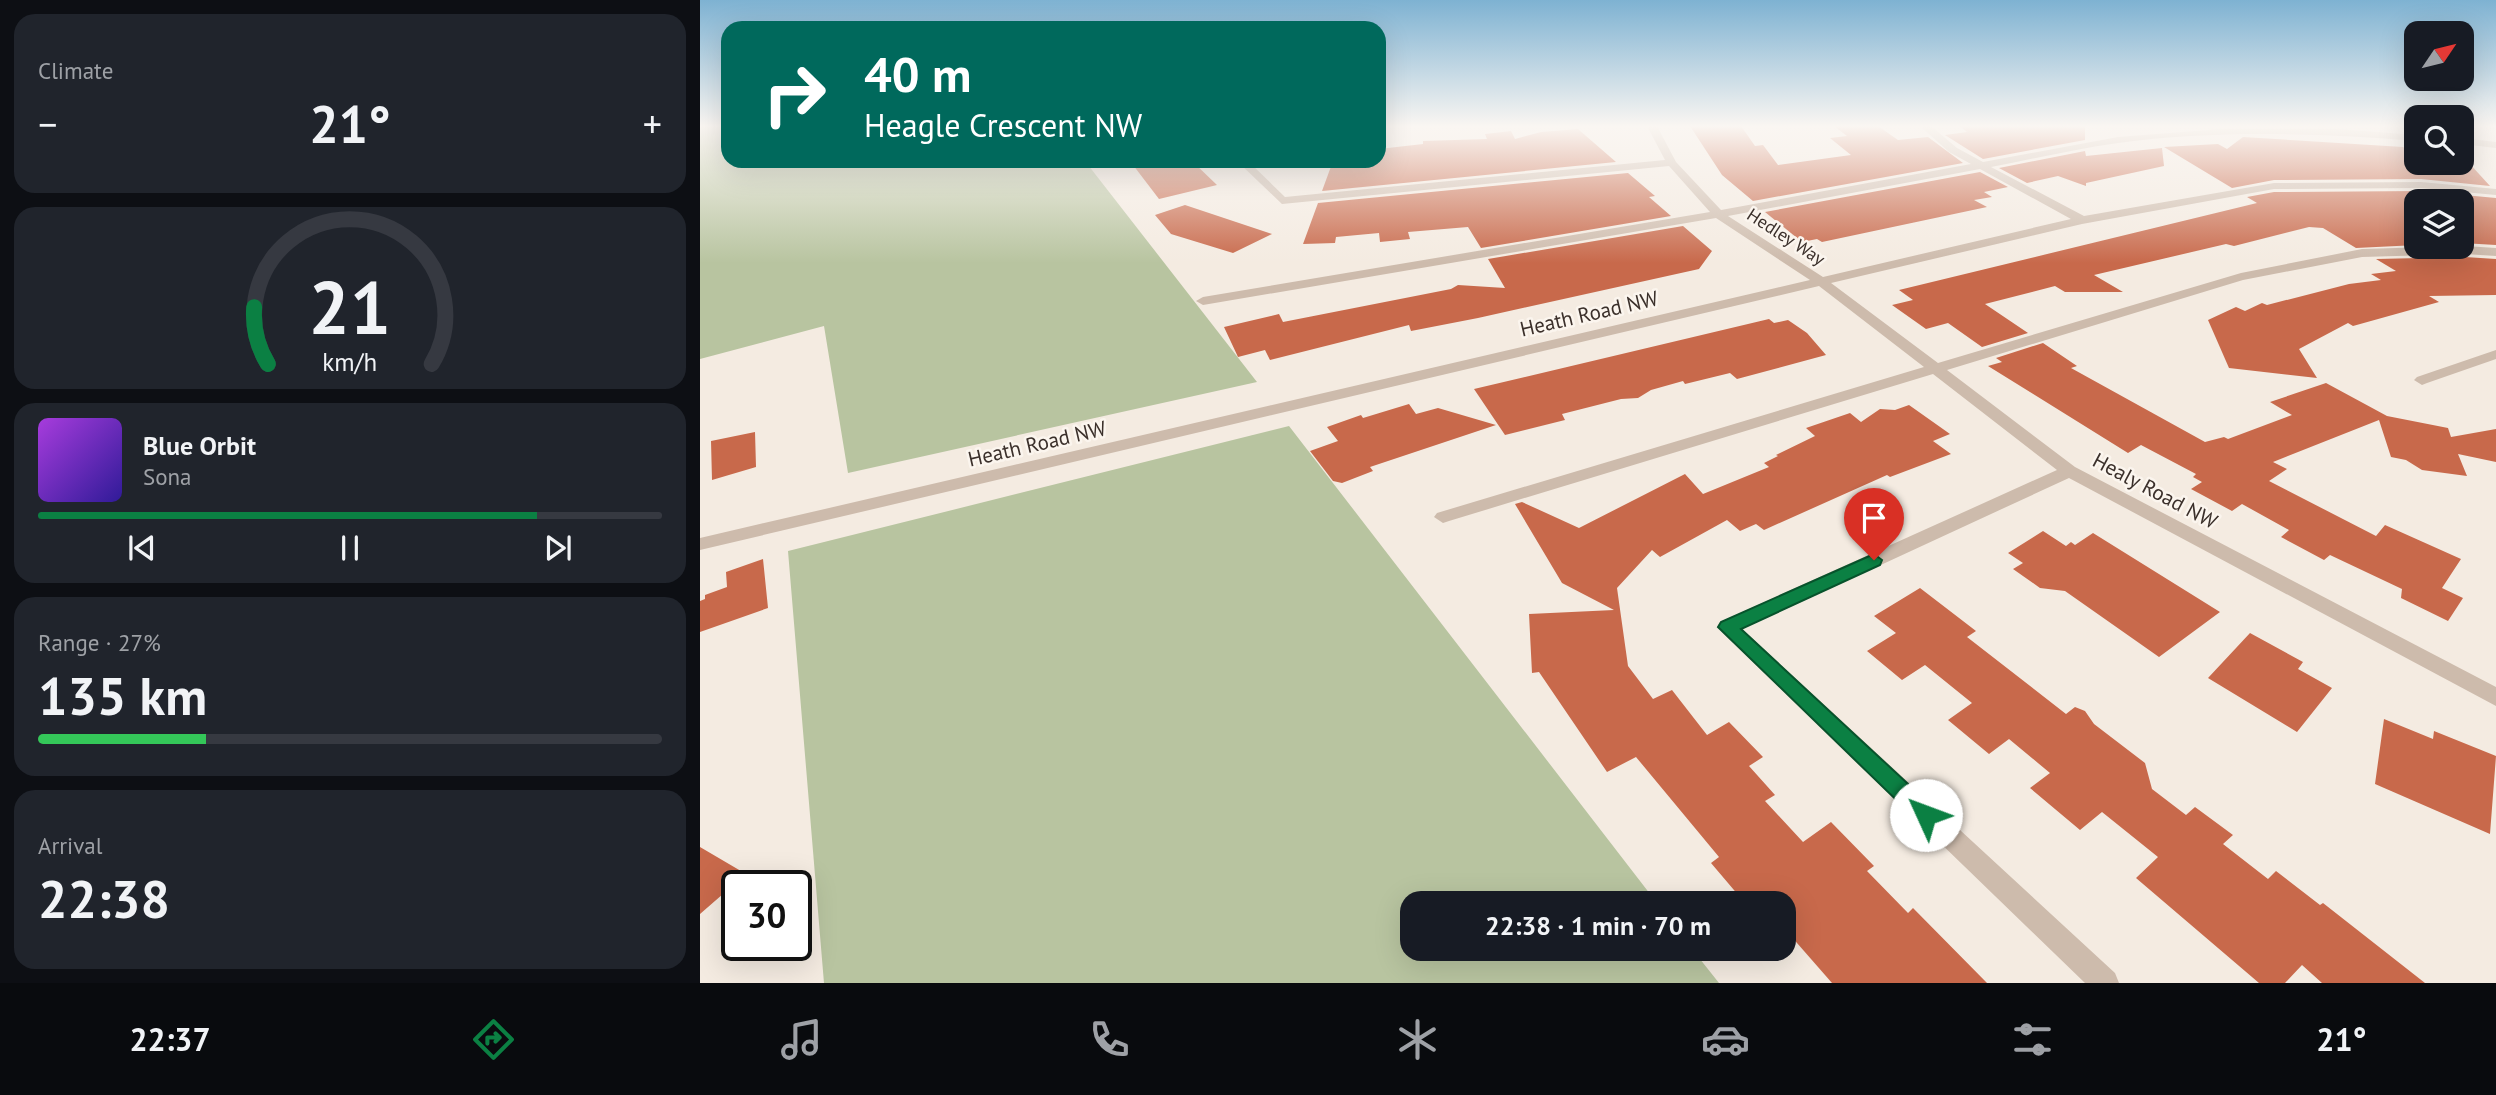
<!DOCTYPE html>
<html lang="en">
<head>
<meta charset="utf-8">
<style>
  :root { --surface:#171b24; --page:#20242c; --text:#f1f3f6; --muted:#9ea1a6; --line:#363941; --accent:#0b8043 }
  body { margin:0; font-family:"PT Sans",sans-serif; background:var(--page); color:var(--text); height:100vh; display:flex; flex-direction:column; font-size:26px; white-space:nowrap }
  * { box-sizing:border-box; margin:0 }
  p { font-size:23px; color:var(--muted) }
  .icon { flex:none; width:38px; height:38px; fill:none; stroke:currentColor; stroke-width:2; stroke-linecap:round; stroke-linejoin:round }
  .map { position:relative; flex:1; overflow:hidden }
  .sheet { display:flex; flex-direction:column; gap:14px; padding:14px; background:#0d0f14; width:700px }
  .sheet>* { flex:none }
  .hud { position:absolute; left:21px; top:21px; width:665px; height:147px; border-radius:21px; box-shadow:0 7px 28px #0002; background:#00695c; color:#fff; overflow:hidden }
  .needle { width:46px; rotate:55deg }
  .fabs { position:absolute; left:1704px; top:21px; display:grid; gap:14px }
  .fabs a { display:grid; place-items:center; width:70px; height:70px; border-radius:14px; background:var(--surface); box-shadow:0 7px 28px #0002; font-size:35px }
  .speed { position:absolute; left:21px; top:870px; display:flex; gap:14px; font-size:35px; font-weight:700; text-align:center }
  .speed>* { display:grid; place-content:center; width:91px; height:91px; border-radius:50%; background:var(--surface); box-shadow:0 7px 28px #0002; line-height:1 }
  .speed .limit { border:4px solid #111; border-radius:10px; background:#fff; color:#111 }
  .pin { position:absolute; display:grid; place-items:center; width:60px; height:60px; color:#fff; margin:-72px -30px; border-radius:50% 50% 50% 0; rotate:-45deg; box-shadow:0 0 7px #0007 }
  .pin .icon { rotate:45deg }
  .me { position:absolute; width:77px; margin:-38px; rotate:313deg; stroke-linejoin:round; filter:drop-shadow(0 0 5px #0008) }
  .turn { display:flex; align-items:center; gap:24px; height:147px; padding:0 28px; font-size:32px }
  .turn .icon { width:91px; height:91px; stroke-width:2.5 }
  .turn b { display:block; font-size:49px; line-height:60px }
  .big { font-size:52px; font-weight:800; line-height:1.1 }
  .sheet .card { flex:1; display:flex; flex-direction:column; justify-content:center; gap:10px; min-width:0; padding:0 24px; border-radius:21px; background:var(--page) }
  .sheet .dial { align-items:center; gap:0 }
  .dial svg { height:182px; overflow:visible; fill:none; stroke:var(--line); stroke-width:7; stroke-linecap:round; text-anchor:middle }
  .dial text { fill:var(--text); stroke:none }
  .song { display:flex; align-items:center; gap:21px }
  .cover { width:84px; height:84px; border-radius:10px; background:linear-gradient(135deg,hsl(280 70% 55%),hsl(250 70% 35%)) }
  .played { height:7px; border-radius:4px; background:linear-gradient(90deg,var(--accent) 80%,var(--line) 80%) }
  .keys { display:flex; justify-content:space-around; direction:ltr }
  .heat { display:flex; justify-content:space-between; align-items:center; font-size:38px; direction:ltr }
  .charge { height:10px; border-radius:5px; background:linear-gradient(90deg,#34c759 27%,var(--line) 0) }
  .trip { position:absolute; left:700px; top:891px; width:396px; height:70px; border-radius:21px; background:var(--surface); box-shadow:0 7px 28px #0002; font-weight:800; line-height:70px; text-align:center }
  .tabs { display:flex; height:112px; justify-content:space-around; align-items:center; background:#090b0e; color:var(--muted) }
  .tabs .icon { width:49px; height:49px }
  .tabs .selected { color:var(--accent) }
  .tabs b { font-size:32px; color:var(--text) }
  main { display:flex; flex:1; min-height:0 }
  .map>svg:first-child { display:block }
  .green { fill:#b8c4a0 }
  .building { fill:#c8694b }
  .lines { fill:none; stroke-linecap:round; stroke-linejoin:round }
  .minor { fill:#cdbbac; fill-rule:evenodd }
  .route { fill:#0b8043; stroke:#07532c; stroke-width:2 }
  .labels { text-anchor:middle; stroke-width:5; stroke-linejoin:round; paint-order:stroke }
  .far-street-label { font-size:18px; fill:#3b302b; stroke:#fbf5ee }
  .street-label { font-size:21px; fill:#3b302b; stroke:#fbf5ee }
</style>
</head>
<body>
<main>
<section class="sheet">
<div class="card"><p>Climate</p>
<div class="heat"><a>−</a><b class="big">21°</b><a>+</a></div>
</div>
<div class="card dial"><svg viewBox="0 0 100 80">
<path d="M14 69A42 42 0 1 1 86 69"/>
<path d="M14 69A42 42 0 0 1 8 44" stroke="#0b8043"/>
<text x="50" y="56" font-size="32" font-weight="700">21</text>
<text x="50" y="72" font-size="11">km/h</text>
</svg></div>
<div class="card">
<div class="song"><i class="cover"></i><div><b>Blue Orbit</b><p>Sona</p></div></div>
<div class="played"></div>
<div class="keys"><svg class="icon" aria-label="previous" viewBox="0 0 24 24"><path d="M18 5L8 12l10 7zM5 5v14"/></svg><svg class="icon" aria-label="pause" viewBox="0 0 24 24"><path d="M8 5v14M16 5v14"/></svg><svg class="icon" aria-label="next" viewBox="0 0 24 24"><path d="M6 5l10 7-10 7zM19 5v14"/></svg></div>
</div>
<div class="card"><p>Range · 27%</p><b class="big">135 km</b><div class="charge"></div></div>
<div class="card"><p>Arrival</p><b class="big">22:38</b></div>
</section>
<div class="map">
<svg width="1796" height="983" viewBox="0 0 1796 983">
  <rect width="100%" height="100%" fill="#f4ebe1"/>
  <path class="green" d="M0,126h28v35h357l172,221 -409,91 -24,-147 -124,33z
    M589,426l368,477h-245v45l280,1 27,34h-895l-36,-432z"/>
  <path class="building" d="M990,126h51l14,20 8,-1 15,20 73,-10 -21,-17 17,-2 -13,-10h44l20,14 30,-3 35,26 -210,38 -31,-26z
    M1260,126h125v14l-102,19 -38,-24 22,-3z
    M878,129l38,33 -294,29 11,-30h46v-12l44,-5v-3l64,-2 -2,-5 26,-3 4,8 26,-7z
    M1543,137l160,10 14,10v6h52l21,23 -69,-7 -147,1 -42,8 -68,-41 54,-3 9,5z
    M1462,148l2,18 -78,17v3l-28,-10 -31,7 -28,-15 86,-17 1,5z
    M430,161h62l25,24 -58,14z
    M1280,172l28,15 -24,5 8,5 -18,3 13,7 -165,35 -5,-3 -15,3 -37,-30z
    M928,173l27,23 -6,1 22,19 -190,32 -13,-21 -60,5 2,7 -30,3 -1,-9 -43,4 -1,6 -32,1 15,-41z
    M1721,191l75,7v47l-34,-2v-42h-45v44l-61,3 -33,-20 -14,-1 -75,19 -8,-2 -132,31 29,17h-58l-10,-6 -70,18 43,29 -46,14 -34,-24 -22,6 -34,-24 21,-5 -14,-10 358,-87 -10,-6 27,-5z
    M485,205l87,29 -39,19 -62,-19 -16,-19z
    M983,226l29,25 -13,18 -221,49 -67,13 -2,-6 -139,35 -5,-10 -27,7 -14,-30 55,-13 4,8 168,-33 7,-4 47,3 -17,-29z
    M1765,257l31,2v36l-67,1 10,6 -86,24 -5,-3 -49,26 18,29 -88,-10 -21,-48 28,-13 9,4 17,-8 5,2 82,-21 32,-4 -10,-6 25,-3 -20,-12z
    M1069,319l5,4 14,-3 19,13 19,22 -89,24 -7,-6 -45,11 -2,-3 -32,9 -13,8 -17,1 -59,15 3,6 -60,15 -31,-46z
    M1343,343l34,23 -6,2 134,74 19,-5 4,2 64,-24 -22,-13 56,-19 61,33 61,12 3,9 45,-8v33l-38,-8 9,22 -45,-6 -16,-10 -15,-3 -12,-37 -106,42 14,7 -18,12 107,55 9,-11 76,34 -19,29 21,10 -15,23 -47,-23 1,-9 -72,-34 -6,5 -43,-23 8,-7 -47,-26 -10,7 -41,-22 11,-7 -9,-5 3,-3 -55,-29 -13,8 -140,-87 14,-4 -6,-4z
    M709,404l7,10 22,-6 58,17 -126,42 3,4 -31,12 -9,-2 -23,-30 28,-10 -11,-14 34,-12 2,3z
    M1209,405l41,29 -17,7 18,13 -61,23 -3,-2 -123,55 -8,-6 -16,7 -13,-11 -67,37 -8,-7 -35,38 11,78 25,33 19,-9 35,45 22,-13 34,35 -14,9 26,29 -10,6 38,41 28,-20 43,44 -7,5 41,42 5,-5 74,75h-155l-49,-56v-24h-38l-34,-40 8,-6 -83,-100 -29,15 -68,-100 -7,1 -3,-59 85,-4 -52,-27 -47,-79 7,-2 57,26 106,-54 18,20 66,-27 -5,-4 14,-7 -2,-1 39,-19 -9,-8 44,-15 11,9 19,-13 15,1z
    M55,432l1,35 -44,13 -1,-39z
    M1343,531l23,15 5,-4 4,3 18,-12 127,79 -61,45 -94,-66 -25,-3 -27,-19 10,-6 -15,-10z
    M63,559l5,49 -68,24v-31l5,-2v-4l22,-8 -1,-15z
    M1220,588l56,43 -9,6 99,77 9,-7 10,4 9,13 51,39 7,26 34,26 9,-8 38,28 -10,9 45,35 8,-8 44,34 3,-2 102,80h-103l-20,-18 -17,18h-26l-123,-105 22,-21 -56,-45 -22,18 -50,-42 20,-15 -41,-34 -20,15 -41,-34 24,-17 -47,-38 -23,15 -35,-29 29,-18 -22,-17z
    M1550,633l53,29 -5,7 34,19 -35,44 -89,-54z
    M1684,719l49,20 1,-8 62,25 -6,78 -115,-50z
    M0,847l46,27 -46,40z"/>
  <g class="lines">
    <path class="minor" d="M947,126h10l19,36 45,48 250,-46 -22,-12 -29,-26h11l26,22 26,14 135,-25 103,-8h117l79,6v6c-99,-8 -201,-11 -299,2 -43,6 -85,16 -127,24l93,49 190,-33 147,-1 75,7v6l-75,-7 -147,1 -192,35 -251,59 107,80 303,-90 121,-24 103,-3 31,2v8l-31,-2 -103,3 -119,23 -296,90 128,97 421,220v19l-427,-228 -327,151 373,344 4,10h-34l-368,-356 3,-5 337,-152 -124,-96 -484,147 -6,2 -9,-6 3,-4 487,-146 -105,-81 -1119,264v-12l1110,-258 -94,-62 -513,87 -7,-4 7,-4 507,-85 -41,-46 -387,38 -45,-43h11l37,36 380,-37zM1280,169l91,50 -248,58 -95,-61z
      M1762,138l34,4v6l-34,-4z
      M1796,350v9l-69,24 -5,2 -8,-5 3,-3z"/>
  </g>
  <linearGradient id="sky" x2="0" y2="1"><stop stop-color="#7eb2d2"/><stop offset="0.48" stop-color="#faf6f2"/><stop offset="1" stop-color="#faf6f2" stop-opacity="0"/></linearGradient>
  <rect width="1796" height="263" fill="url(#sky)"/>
  <path class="route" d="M1174,554l8,6 -2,5 -139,64 193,179 3,7 -3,7 -8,3 -7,-3 -201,-195 3,-5z"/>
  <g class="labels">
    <g class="far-street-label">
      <text transform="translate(1086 237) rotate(33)" y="6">Hedley Way</text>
    </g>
    <g class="street-label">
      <text transform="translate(889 314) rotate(-13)" y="7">Heath Road NW</text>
      <text transform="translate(337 444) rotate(-13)" y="7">Heath Road NW</text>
      <text transform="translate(1455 491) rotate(28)" y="7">Healy Road NW</text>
    </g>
  </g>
</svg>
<div class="fabs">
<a><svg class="needle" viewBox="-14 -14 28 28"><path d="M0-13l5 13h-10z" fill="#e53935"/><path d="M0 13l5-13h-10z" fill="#9ea1a6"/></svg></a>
<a><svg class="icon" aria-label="search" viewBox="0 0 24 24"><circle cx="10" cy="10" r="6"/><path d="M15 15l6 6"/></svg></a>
<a><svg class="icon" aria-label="layers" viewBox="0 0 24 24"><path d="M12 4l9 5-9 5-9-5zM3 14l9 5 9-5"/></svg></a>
</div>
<div class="speed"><div class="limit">30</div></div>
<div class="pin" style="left:1174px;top:560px;background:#d93025"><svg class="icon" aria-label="arrive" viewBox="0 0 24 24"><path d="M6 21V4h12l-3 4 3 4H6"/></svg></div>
<svg class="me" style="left:1226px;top:815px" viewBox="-20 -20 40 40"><circle r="19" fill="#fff"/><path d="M0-13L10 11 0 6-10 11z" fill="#0b8043"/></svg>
<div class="trip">22:38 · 1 min · 70 m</div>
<div class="hud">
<div class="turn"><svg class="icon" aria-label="right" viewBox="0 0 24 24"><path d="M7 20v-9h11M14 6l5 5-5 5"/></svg><div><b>40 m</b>Heagle Crescent NW</div></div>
</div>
</div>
</main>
<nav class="tabs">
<b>22:37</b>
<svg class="icon selected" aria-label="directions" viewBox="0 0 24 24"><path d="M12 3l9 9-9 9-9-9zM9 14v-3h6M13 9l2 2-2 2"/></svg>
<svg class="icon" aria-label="music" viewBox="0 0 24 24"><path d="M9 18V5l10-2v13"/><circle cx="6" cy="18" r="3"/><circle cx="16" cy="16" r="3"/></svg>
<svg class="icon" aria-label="phone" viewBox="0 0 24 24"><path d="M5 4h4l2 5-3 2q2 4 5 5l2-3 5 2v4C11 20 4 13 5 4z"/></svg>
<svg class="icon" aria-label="climate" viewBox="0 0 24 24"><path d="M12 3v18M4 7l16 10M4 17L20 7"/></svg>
<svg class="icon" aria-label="car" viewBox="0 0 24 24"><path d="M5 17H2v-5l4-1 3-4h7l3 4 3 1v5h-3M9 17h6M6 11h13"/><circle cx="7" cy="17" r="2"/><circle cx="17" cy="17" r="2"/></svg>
<svg class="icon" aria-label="filters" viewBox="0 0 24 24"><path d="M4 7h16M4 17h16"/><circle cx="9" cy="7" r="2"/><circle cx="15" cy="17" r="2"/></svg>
<b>21°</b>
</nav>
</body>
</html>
